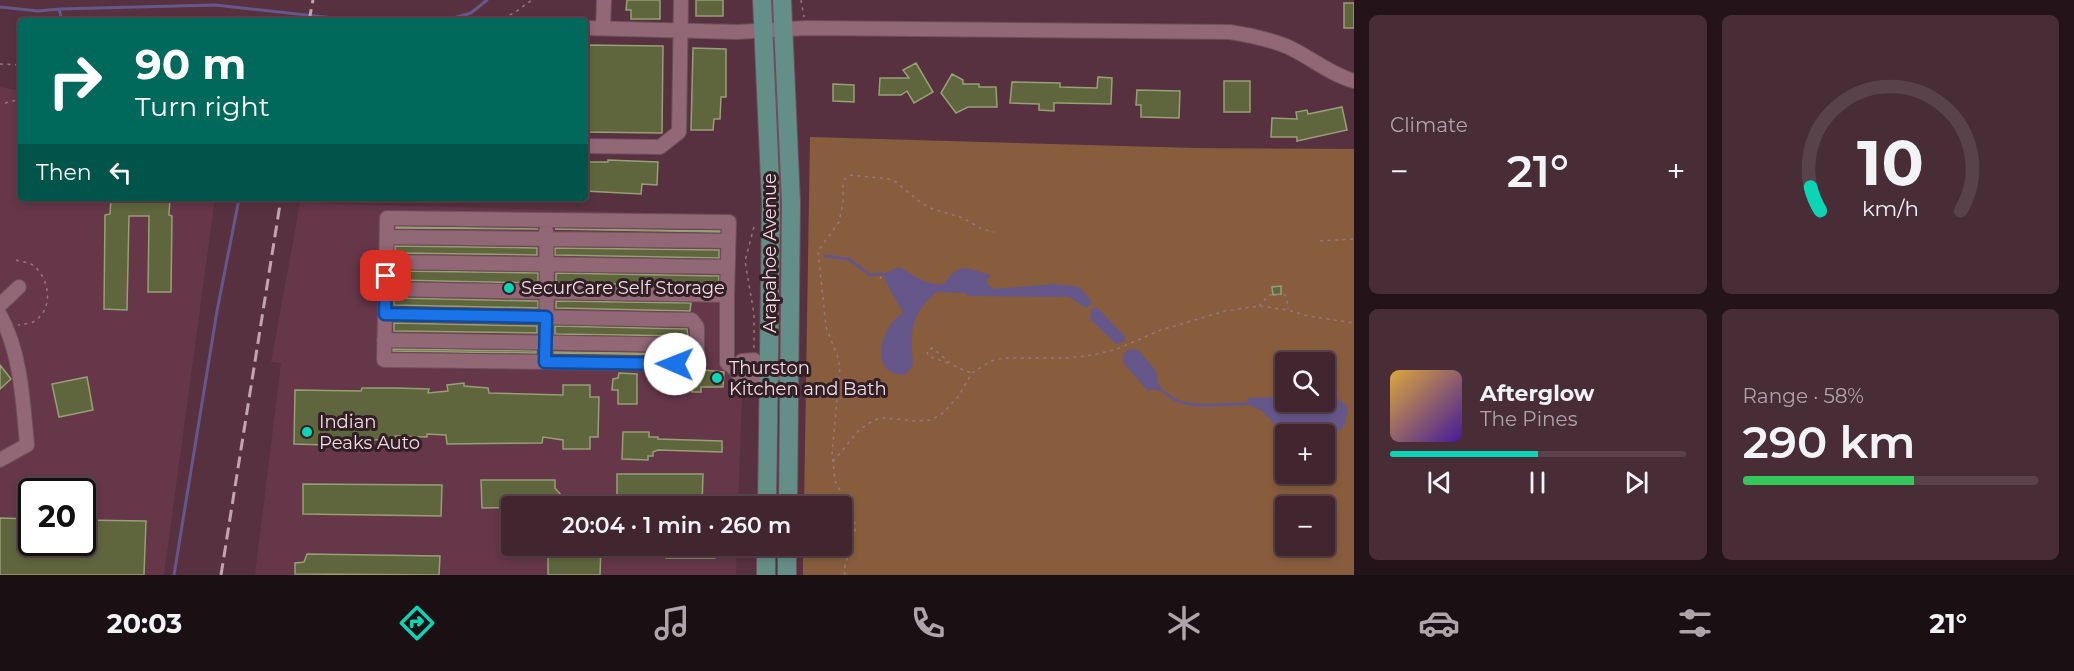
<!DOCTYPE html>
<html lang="en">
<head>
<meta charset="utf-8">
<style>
  :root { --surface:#41252f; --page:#482d37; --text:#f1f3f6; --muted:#aea5aa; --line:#5a424b; --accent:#0cd5b5 }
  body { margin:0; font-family:Montserrat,sans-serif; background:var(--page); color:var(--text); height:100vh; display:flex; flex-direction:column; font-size:22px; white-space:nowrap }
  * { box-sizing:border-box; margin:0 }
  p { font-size:20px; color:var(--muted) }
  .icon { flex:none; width:33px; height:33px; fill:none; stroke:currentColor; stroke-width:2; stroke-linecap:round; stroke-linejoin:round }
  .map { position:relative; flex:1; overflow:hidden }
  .sheet { display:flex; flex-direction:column; gap:15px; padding:15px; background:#24141a; width:720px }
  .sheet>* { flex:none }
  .hud { position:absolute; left:18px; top:18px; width:570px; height:183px; border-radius:6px; box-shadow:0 3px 9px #0003,0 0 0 2px var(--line); background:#00695c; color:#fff; overflow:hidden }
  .tools { position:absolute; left:1275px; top:352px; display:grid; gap:12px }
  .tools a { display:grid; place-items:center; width:60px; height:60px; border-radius:6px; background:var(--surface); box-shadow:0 3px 9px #0003,0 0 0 2px var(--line); font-size:30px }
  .speed { position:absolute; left:18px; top:478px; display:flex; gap:12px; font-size:30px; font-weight:700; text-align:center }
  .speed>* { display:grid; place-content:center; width:78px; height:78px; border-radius:50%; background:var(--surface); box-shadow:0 3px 9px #0003,0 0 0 2px var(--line); line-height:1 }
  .speed .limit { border:3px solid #111; border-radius:9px; background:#fff; color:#111 }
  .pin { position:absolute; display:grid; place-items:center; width:51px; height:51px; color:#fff; margin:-26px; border-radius:12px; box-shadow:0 3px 9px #0006 }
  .me { position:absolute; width:66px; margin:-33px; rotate:271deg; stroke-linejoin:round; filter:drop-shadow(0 0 4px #0008) }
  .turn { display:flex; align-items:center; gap:21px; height:126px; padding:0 18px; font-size:27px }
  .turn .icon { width:78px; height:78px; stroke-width:2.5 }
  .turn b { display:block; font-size:42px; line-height:51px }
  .then { display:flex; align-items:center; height:57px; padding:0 18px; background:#0003; gap:12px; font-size:22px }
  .big { font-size:45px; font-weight:600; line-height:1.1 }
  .sheet .widget { flex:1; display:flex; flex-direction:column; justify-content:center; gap:9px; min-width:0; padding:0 21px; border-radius:9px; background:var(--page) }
  .sheet .dial { align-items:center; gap:0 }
  .dial svg { height:156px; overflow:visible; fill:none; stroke:var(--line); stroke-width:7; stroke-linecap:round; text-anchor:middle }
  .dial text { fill:var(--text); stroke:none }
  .song { display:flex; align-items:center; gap:18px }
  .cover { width:72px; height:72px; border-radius:9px; background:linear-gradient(135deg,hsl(40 70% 55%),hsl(260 70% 35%)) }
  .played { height:6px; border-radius:3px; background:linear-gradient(90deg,var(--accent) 50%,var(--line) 50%) }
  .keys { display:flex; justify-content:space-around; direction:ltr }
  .heat { display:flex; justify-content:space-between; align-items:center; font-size:33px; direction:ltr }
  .charge { height:9px; border-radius:4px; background:linear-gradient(90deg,#34c759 58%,var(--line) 0) }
  .sheet .tiles { flex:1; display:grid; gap:15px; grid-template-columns:repeat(2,1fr) }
  .trip { position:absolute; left:501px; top:496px; width:351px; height:60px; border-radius:6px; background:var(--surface); box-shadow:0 3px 9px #0003,0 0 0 2px var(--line); font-weight:600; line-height:60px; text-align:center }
  .dock { display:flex; height:96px; justify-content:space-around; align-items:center; background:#1a0f13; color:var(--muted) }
  .dock .icon { width:42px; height:42px }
  .dock .current { color:var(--accent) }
  .dock b { font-size:27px; color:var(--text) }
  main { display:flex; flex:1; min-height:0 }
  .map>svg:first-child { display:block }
  .built { fill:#653748; fill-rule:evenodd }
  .green { fill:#875d3d; fill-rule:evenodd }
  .water { fill:#66578b }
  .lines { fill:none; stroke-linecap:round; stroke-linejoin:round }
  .stream { stroke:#66578b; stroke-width:3 }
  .building { fill:#5f663e; stroke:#979f75; stroke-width:1.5 }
  .minor-casing { stroke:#6f4e5b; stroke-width:16 }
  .major-casing { stroke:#6f4e5b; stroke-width:20 }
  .path { stroke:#967681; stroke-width:1.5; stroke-dasharray:3 4.5; stroke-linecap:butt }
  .minor { stroke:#926776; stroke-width:14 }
  .major { stroke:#648f88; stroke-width:18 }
  .rail { stroke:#c1a4ae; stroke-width:3; stroke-dasharray:12 6; stroke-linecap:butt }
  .route-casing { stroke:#114b97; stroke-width:15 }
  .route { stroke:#1a73e8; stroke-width:10 }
  .poi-dot { fill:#0cd5b5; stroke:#311f25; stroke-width:2 }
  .labels { text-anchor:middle; stroke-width:6; stroke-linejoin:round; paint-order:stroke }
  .street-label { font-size:18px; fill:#f4dbe3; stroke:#311f25 }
  .poi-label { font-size:18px; fill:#f4dbe3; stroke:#311f25; text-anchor:start }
</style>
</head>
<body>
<main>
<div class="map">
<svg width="1354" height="575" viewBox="0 0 1354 575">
  <rect width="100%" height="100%" fill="#57313f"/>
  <path class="built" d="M0,87l21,4v107h194l-51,377h-164zM32,492h50v51h-50z
    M300,203l437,12 -6,154 12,1 -5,137h-226v39h225l-1,29h-481l26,-212 -10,-1z"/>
  <path class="green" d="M810,137l385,11 159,1v426h-551v-29h39v-39h-38zM1286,363h38v39h-38zM1286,435h38v39h-38zM1286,507h38v39h-38z"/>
  <path class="water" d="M899,267c16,8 26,19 45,17 16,-23 22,-16 46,-9l-4,7 7,7 62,-5 24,3 12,13v4l-5,4 -17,-11 -101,-1 -3,-3 -28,-1c-27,22 -27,40 -24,73l-8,10c-32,0 -27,-33 -13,-53 3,-3 8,-7 11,-10 -7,-13 -16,-24 -20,-38z
    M1097,307l28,30 -1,5 -8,2 -26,-25 1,-10z
    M1128,349l10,1 18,21 2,12 7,10 -11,-4 -6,2 -24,-27 -1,-9z
    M1334,395l14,12 -3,18 -12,11 -11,-7 -31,-3 -8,7 -21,-22 -15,-7v-6l38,-1 1,5h38l1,-6z"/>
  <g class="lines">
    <path class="stream" d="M0,7l38,4 21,-2 156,-4 119,13 7,3
      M59,9l3,12
      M443,21l28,-8 16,-13
      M825,256l24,3 21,16 13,-1
      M1165,393c20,19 56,10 82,11
      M174,575l43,-264 21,-107v-6"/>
  </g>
  <path class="building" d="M627,0h33v19h-29v-9h-5z
    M696,0h27v16h-27z
    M1344,3h10v25h-10z
    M585,45l78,1 -1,87 -77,-1z
    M693,48l33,1v48h-5l-1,22h-6l-1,11h-22z
    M916,63l17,29 -19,11 -7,-12 -6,4h-22l1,-17h29l-6,-8z
    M952,74l11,6v4h16v3h17l1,20h-29l-12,6 -15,-20z
    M1098,77l14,1 -1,26 -52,-1h-5v8l-15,-1v-6l-29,-1 2,-21 48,1v4l37,1z
    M1224,81h26v31h-26z
    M833,84l21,1v17l-21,-1z
    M1137,90l43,1 -1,27 -38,-1v-12h-5z
    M1342,107l5,23 -50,11v-4h-26l1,-19 25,1 -1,-7 11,-2 1,4z
    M608,160l50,2 -1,23 -15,-1 -1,10 -56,-3v-29h23z
    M111,198h59l-1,17 3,1 -1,76h-23l1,-76h-20l-2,94 -23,-1 1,-94 5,-1z
    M396,227l142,2 -142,-1z
    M555,229l165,2v1z
    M395,246l142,2v7l-142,-2z
    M555,248l164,2v8l-164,-3z
    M395,271l143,2v10l-143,-3z
    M556,273l163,3 -1,10 -162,-3z
    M1281,286v8l-8,1 -1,-8z
    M394,298l144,3v7l-144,-3z
    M556,301l135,2 -1,8 -134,-3z
    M394,323l143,3v7l-143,-2z
    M555,326l132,3 1,7 -133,-2z
    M393,349l143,2v2l-143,-2z
    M554,352l134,2v1l-134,-2z
    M0,365l11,14 -11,10z
    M703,370l21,2 -1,15h-22v5h-9v-19z
    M619,373l18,1v30h-19v-14h-6l1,-11 5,-1z
    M87,377l6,33 -34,7 -7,-33z
    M464,383v3l24,2 1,5 74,2v-10h27v12h9l-1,40h-8v12h-27v-9l-20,-3 -1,6 -95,1 -1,-9 -19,-1v3l-32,-1v3l-69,3v3l-32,-1 1,-54 66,1 1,-3h34l33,1 -1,4 20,-2 -1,-6z
    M623,432h26v5h9v2l64,2v11l-64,-2 -5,2v4h-5v4l-26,-1z
    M617,474h86l-1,33h-85z
    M481,480h74v8l6,7 -7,7v5l-72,1z
    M303,484l139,1 -1,31 -138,-2z
    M0,518l32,1v24h50v-23l64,1 -2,54h-144z
    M548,546h53l-1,29h-52z
    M666,546h53v9l-4,3h-49z
    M307,554l133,2 -1,19 -144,-1v-11l9,-1z"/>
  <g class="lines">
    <defs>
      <path id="minor" d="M585,28l152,4 69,-4 424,4c19,3 38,7 56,14 23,10 43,28 68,35
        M603,28l1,-28
        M585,146l75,1 19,-15 2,-132
        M387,237l341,4
        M386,262l342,5
        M385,289l162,3 -1,-61
        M727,295l2,-73 -342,-4 -3,142 161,2 2,-70 180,3v68l8,6 8,11h15l12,-7h20
        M0,305l19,-18
        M385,314l307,6 5,7v37l-152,-2
        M0,315c21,38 23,87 27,130l-27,15
        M384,340l313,5
        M735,369l7,-8 12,-1 16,13"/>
      <path id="major" d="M762,0l9,203 -4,304
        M782,0l9,202 -3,305
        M766,575v-29
        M787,575v-29"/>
    </defs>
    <use href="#minor" class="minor-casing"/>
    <use href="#major" class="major-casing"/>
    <path class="path" d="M801,0l3,17
      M496,21l18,-8 18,-13
      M0,64l21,1
      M5,103l16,-4
      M1320,241l34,-2
      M16,260c5,2 11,2 15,4 19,12 24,46 2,58 -4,2 -10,2 -15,3
      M880,279l4,-7
      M1259,306l10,-11 15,-1 3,4 1,11
      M754,348v-34l-9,-53 10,-38
      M948,363l-20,-7 -1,-5 5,-3c18,13 17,18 40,25
      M833,462l-1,-8 8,-87 -3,-12 -11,-28 -8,-76 21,-29 4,-19v-18l2,-6 6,-4 38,4 7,3 24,20 10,6 33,10 19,11 12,3
      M845,575l-1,-5 12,-43 -5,-16 -16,-30 -2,-19 26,-32 15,-10 9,-2 33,3 15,-1 12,-7 15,-16 14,-24 19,-12 12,-3h64l26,-3 24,-6 44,-19 64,-19 34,-5 29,4 20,6 46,7"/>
    <use href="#minor" class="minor"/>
    <use href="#major" class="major"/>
    <path class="rail" d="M309,21l4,-21
      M221,575l60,-377"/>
  </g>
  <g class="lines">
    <defs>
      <path id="route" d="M386,276l-1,38 161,3 -1,45 130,2"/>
    </defs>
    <use href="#route" class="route-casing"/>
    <use href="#route" class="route"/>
  </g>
  <g class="poi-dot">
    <circle cx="509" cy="288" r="6"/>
    <circle cx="717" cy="378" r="6"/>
    <circle cx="307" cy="432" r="6"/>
  </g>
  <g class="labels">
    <g class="street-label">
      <text transform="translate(770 253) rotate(-90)" y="6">Arapahoe Avenue</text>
    </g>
    <g class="poi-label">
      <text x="521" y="294">SecurCare Self Storage</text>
      <text x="729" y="374">Thurston<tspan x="729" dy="21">Kitchen and Bath</tspan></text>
      <text x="319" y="428">Indian<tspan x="319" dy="21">Peaks Auto</tspan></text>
    </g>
  </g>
</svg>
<div class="tools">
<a><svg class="icon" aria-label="search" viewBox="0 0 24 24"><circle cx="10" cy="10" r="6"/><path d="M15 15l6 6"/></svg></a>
<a>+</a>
<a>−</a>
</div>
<div class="speed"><div class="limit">20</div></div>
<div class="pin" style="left:386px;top:276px;background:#d93025"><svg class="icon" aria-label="arrive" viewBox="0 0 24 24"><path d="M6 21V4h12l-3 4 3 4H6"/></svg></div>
<svg class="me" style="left:675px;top:364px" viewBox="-20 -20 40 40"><circle r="19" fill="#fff"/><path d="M0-13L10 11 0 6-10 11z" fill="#1a73e8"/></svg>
<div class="trip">20:04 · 1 min · 260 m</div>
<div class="hud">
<div class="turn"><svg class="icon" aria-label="right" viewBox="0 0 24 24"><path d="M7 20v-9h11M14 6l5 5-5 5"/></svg><div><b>90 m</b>Turn right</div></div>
<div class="then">Then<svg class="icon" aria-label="left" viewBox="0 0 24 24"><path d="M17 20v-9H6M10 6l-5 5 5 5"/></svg></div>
</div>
</div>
<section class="sheet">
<div class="tiles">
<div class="widget"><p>Climate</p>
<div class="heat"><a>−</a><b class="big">21°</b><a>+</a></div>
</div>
<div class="widget dial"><svg viewBox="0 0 100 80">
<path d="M14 69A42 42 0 1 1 86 69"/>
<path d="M14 69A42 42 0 0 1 9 57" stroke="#0cd5b5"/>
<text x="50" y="56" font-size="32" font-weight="700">10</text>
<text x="50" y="72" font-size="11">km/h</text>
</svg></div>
<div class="widget">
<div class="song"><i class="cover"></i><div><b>Afterglow</b><p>The Pines</p></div></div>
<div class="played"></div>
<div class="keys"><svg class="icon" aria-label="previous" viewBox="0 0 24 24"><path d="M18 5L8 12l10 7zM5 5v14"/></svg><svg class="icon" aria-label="pause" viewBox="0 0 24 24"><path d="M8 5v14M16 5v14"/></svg><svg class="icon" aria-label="next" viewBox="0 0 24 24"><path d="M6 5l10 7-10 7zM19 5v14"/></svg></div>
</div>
<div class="widget"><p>Range · 58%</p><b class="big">290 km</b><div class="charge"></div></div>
</div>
</section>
</main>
<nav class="dock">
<b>20:03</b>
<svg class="icon current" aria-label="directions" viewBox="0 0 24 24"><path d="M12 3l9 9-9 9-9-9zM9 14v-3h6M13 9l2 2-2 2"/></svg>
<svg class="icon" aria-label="music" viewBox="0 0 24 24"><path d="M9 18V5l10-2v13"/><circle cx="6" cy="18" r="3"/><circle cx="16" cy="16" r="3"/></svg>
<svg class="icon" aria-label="phone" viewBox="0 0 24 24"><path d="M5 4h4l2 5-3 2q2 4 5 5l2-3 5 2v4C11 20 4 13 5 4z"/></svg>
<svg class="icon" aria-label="climate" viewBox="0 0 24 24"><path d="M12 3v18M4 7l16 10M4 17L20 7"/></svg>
<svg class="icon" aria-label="car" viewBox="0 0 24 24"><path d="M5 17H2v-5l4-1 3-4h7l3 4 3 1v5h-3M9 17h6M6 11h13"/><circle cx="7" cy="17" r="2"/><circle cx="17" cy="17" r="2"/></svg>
<svg class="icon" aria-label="filters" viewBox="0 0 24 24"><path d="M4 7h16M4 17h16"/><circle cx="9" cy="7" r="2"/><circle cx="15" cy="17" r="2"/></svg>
<b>21°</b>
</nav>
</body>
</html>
